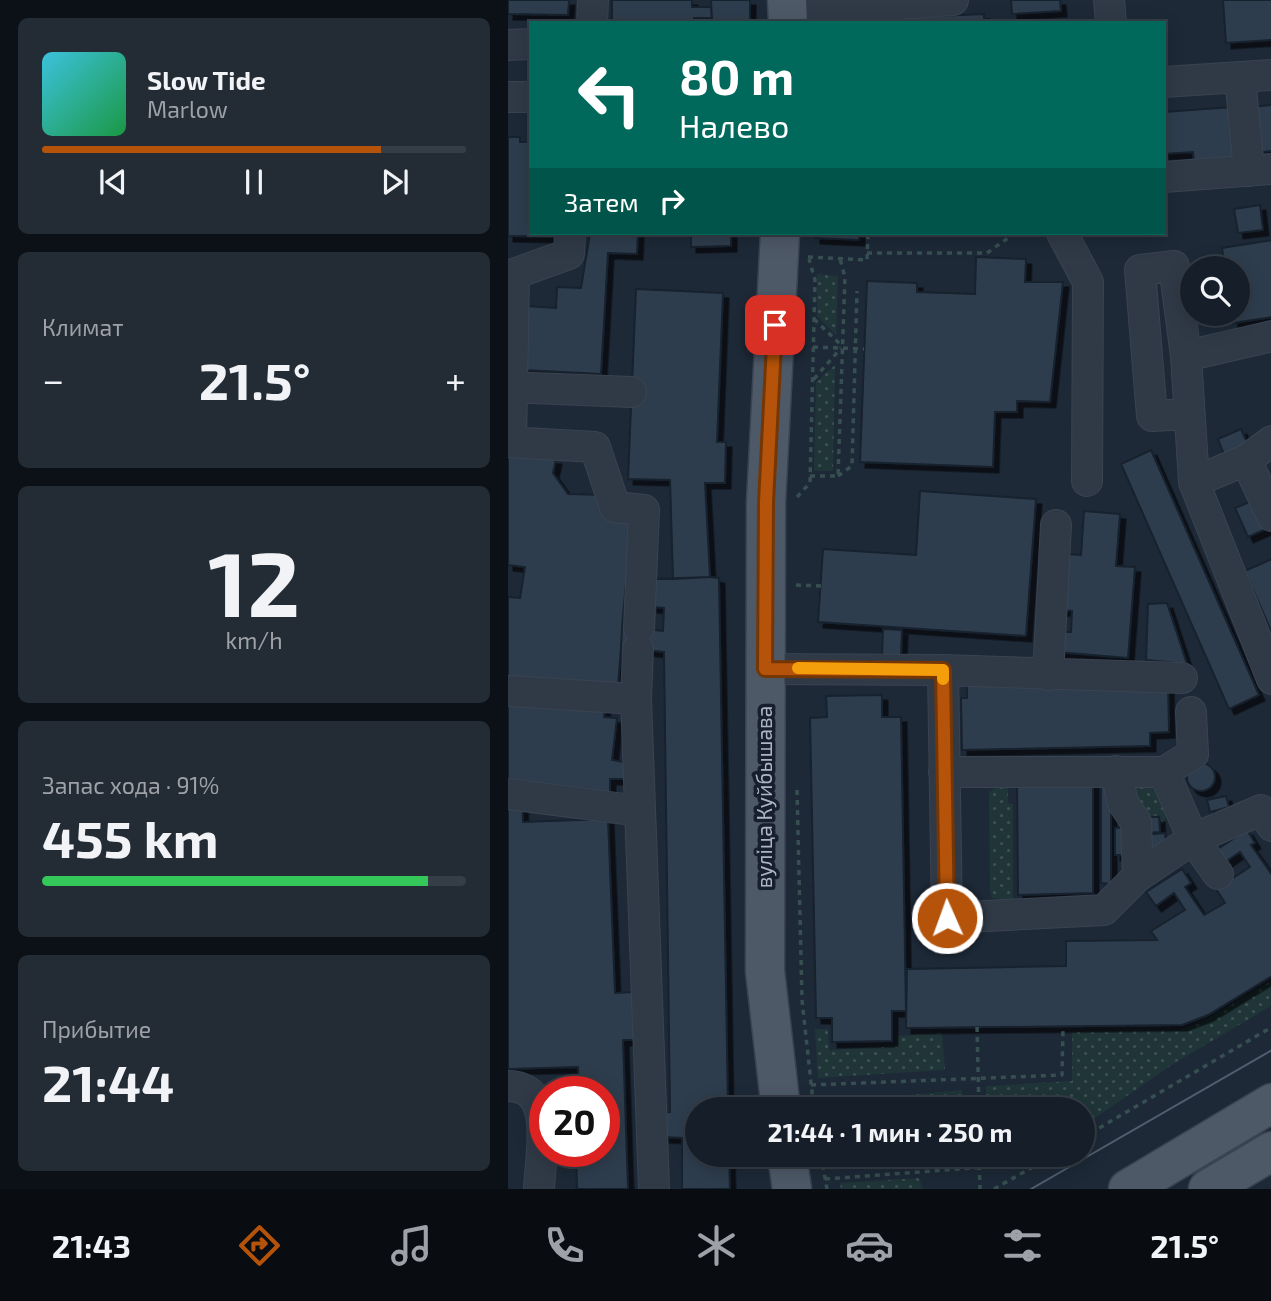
<!DOCTYPE html>
<html lang="ru">
<head>
<meta charset="utf-8">
<style>
  :root { --surface:#161f29; --page:#232c35; --text:#f1f3f6; --muted:#9ea2a8; --line:#353d46; --accent:#b45309 }
  body { margin:0; font-family:"Exo 2",sans-serif; background:var(--page); color:var(--text); height:100vh; display:flex; flex-direction:column; font-size:26px; white-space:nowrap }
  * { box-sizing:border-box; margin:0 }
  p { font-size:23px; color:var(--muted) }
  .icon { flex:none; width:38px; height:38px; fill:none; stroke:currentColor; stroke-width:2; stroke-linecap:round; stroke-linejoin:round }
  .map { position:relative; flex:1; overflow:hidden }
  .drawer { display:flex; flex-direction:column; gap:18px; padding:18px; background:#0c1117; width:508px }
  .drawer>* { flex:none }
  .top-card { position:absolute; left:21px; top:21px; width:637px; height:214px; border-radius:0px; box-shadow:0 4px 18px #0003,0 0 0 2px var(--line); background:#00695c; color:#fff; overflow:hidden }
  .tools { position:absolute; left:672px; top:256px; display:grid; gap:14px }
  .tools a { display:grid; place-items:center; width:70px; height:70px; border-radius:50%; background:var(--surface); box-shadow:0 4px 18px #0003,0 0 0 2px var(--line); font-size:35px }
  .speed { position:absolute; left:21px; top:1076px; display:flex; gap:14px; font-size:35px; font-weight:700; text-align:center }
  .speed>* { display:grid; place-content:center; width:91px; height:91px; border-radius:50%; background:var(--surface); box-shadow:0 4px 18px #0003,0 0 0 2px var(--line); line-height:1 }
  .speed .limit { border:10px solid #d22; background:#fff; color:#111 }
  .pin { position:absolute; display:grid; place-items:center; width:60px; height:60px; color:#fff; margin:-30px; border-radius:14px; box-shadow:0 4px 10px #0006 }
  .me { position:absolute; width:77px; margin:-38px; rotate:358deg; stroke-linejoin:round; filter:drop-shadow(0 0 5px #0008) }
  .turn { display:flex; align-items:center; gap:24px; height:147px; padding:0 35px; font-size:32px }
  .turn .icon { width:91px; height:91px; stroke-width:2.5 }
  .turn b { display:block; font-size:49px; line-height:60px }
  .then { display:flex; align-items:center; height:66px; padding:0 35px; background:#0003; gap:14px; font-size:26px }
  .big { font-size:52px; font-weight:700; line-height:1.1 }
  .drawer .card { flex:1; display:flex; flex-direction:column; justify-content:center; gap:10px; min-width:0; padding:0 24px; border-radius:10px; background:var(--page) }
  .drawer .dial { align-items:center; gap:0 }
  .dial b { font-size:91px; line-height:1 }
  .song { display:flex; align-items:center; gap:21px }
  .cover { width:84px; height:84px; border-radius:10px; background:linear-gradient(135deg,hsl(190 70% 55%),hsl(140 70% 35%)) }
  .played { height:7px; border-radius:4px; background:linear-gradient(90deg,var(--accent) 80%,var(--line) 80%) }
  .keys { display:flex; justify-content:space-around; direction:ltr }
  .heat { display:flex; justify-content:space-between; align-items:center; font-size:38px; direction:ltr }
  .charge { height:10px; border-radius:5px; background:linear-gradient(90deg,#34c759 91%,var(--line) 0) }
  .trip { position:absolute; left:177px; top:1097px; width:410px; height:70px; border-radius:35px; background:var(--surface); box-shadow:0 4px 18px #0003,0 0 0 2px var(--line); font-weight:700; line-height:70px; text-align:center }
  .menu { display:flex; height:112px; justify-content:space-around; align-items:center; background:#090c10; color:var(--muted) }
  .menu .icon { width:49px; height:49px }
  .menu .on { color:var(--accent) }
  .menu b { font-size:32px; color:var(--text) }
  main { display:flex; flex:1; min-height:0 }
  .map>svg:first-child { display:block }
  .grass { fill:url(#grass-dots) }
  .building { fill:#2f3d4e; stroke:#18212d; stroke-width:2; filter:url(#shadow) }
  .lines { fill:none; stroke-linecap:round; stroke-linejoin:round }
  .minor-casing { stroke:#3a4351; stroke-width:32 }
  .major-casing { stroke:#3a4351; stroke-width:41 }
  .path { stroke:#374f50; stroke-width:3.5; stroke-dasharray:5 5; stroke-linecap:butt }
  .minor { stroke:#303a47; stroke-width:30 }
  .major { stroke:#4e5968; stroke-width:38 }
  .tram { stroke:#525e6f; stroke-width:2 }
  .route-casing { stroke:#753606; stroke-width:18 }
  .route { stroke:#b45309; stroke-width:12 }
  .slow { stroke:#f59e0b; stroke-width:12 }
  .labels { text-anchor:middle; stroke-width:7; stroke-linejoin:round; paint-order:stroke }
  .street-label { font-size:21px; fill:#aab5c5; stroke:#161f2b }
</style>
</head>
<body>
<main>
<section class="drawer">
<div class="card">
<div class="song"><i class="cover"></i><div><b>Slow Tide</b><p>Marlow</p></div></div>
<div class="played"></div>
<div class="keys"><svg class="icon" aria-label="previous" viewBox="0 0 24 24"><path d="M18 5L8 12l10 7zM5 5v14"/></svg><svg class="icon" aria-label="pause" viewBox="0 0 24 24"><path d="M8 5v14M16 5v14"/></svg><svg class="icon" aria-label="next" viewBox="0 0 24 24"><path d="M6 5l10 7-10 7zM19 5v14"/></svg></div>
</div>
<div class="card"><p>Климат</p>
<div class="heat"><a>−</a><b class="big">21.5°</b><a>+</a></div>
</div>
<div class="card dial"><b>12</b><p>km/h</p></div>
<div class="card"><p>Запас хода · 91%</p><b class="big">455 km</b><div class="charge"></div></div>
<div class="card"><p>Прибытие</p><b class="big">21:44</b></div>
</section>
<div class="map">
<svg width="764" height="1189" viewBox="0 0 764 1189">
  <defs>
    <pattern id="grass-dots" width="8" height="8" patternUnits="userSpaceOnUse" patternTransform="scale(1.75)"><rect width="8" height="8" fill="#1f3538"/><path d="M2 2h.1M6 6h.1" fill="none" stroke="#3d5053" stroke-width="1.8" stroke-linecap="round"/></pattern>
    <filter id="shadow"><feDropShadow dx="5.5" dy="5.5" stdDeviation="0" flood-color="#0009"/></filter>
  </defs>
  <rect width="100%" height="100%" fill="#1d2937"/>
  <path class="grass" d="M309,274l21,2 -2,59 -19,-19z
    M327,365l-2,106h-19l2,-89z
    M623,779l22,2 14,34 -5,9 -2,-9 -19,3z
    M500,784v19l5,1v95l-21,-1 -2,-6 -1,-99 8,-7z
    M763,981v25l-98,58 -91,63v-17l-96,-1v-23l86,-5v-49l108,-2 24,-9z
    M307,1029h13l1,21 68,-4v-10l45,-3 3,37 -127,8z
    M454,1090l2,19h-140v-6z
    M321,1155h139v2l-138,13z
    M411,1178l4,11h-82l-1,-6z"/>
  <path class="building" d="M0,0h61l-1,15 -60,-1z
    M104,0h80v7h19l1,11h-18v5l-82,-1z
    M203,0h39v23h-38z
    M503,0h49l1,11 -49,3z
    M715,0h49v40l-46,3z
    M476,14v9h-72v-6z
    M764,105v46l-17,2 -4,-46z
    M725,107l5,53 -44,4 -1,-12 -29,2v-42z
    M0,137h12v5h11v91h30v4l-53,-1z
    M752,205l3,25 -25,3 -4,-24z
    M82,233h48l-1,21 -29,-1 -7,121 -78,-4 3,-64 30,2 1,-21 24,1z
    M183,233h40v13l-40,1z
    M307,233h44v7l-44,-2z
    M764,240v77l-39,6 -1,-10h6v-45h-13l-3,-20z
    M468,257l50,2 -1,23h38l-13,120 -33,-1v11h-22l-2,55 -133,-5 7,-181 50,2v9l58,2z
    M128,289l87,4 -6,149h9l-1,41h-20l5,94 9,1 9,531 15,1h-46v45h32l1,34h-48v-51l-18,-1 -1,-24 7,-1 -6,-460 -43,-4 -3,38 -110,11v-100l12,1 5,-31 -17,-2v-109l48,3 -3,14 15,21 39,1 25,21 -10,111 41,4 1,-23 -12,-1v-28h21l-3,-99 -42,-1z
    M128,289l87,4 -6,149h9l-1,41h-20l5,94 -37,2 -3,-99 -42,-1z
    M733,429l8,18 -24,10 -7,-18z
    M643,450l108,245 -30,14 -108,-245z
    M412,491l116,8 -10,137 -208,-14 5,-73 93,6z
    M746,500l12,29 -18,8 -13,-29z
    M576,511l36,3 -4,52 19,1 -7,91 -71,-6 2,-20h12l1,-21 -12,-1 6,-56 15,1z
    M764,559v74l-27,-62z
    M202,577l9,1 9,531h15l-46,1v45h32l1,34h-48v-51l-18,-1 -1,-24 7,-1 -6,-460 -43,-4 1,-21 41,4 1,-23 -12,-1v-28z
    M659,603l20,61 -41,-4 2,-56z
    M375,629l19,1 -1,26 -19,-1z
    M660,680l1,52 -19,1v13l-188,4 -1,-52h6v-13z
    M374,695v22h19l5,294h-14v30l-60,1v-24h-16l-6,-300 17,-1 -1,-21z
    M0,698l97,11 -1,8 13,1 -5,42 18,3 -2,16h-18v14l-102,-11z
    M679 777a14 14 0 1 1 28 0a14 14 0 1 1-28 0Z
    M509,780l76,1v112l-75,2z
    M593,782h10v102l-10,-1z
    M718,796l3,11 -19,5 -3,-12z
    M14,798l1,24 85,-3 7,174 19,-1 2,48h-13l5,149h-51l-1,-37h28v-60h-25l-1,-25 -70,2v-270z
    M637,817h14l1,15 -15,1z
    M624,827l1,28h-18v-27z
    M739,830l8,13 -4,2 21,30v101l-64,39 -26,10 -276,3 1,-59 159,-3v-25l91,-1 -6,-9 34,-21 -11,-17 -18,13 -10,-14 36,-23 9,14 -6,4 19,28 21,-12 -9,-14 34,-22 -10,-15 -19,13 -8,-13z
    M657,833l1,13 -21,2 -1,-13z"/>
  <g class="lines">
    <defs>
      <path id="minor" d="M601,0l2,23
        M280,12l165,-12
        M84,23l1,-23
        M0,45l23,-1
        M732,77l9,94
        M656,82l108,-7
        M0,97h23
        M656,177l108,-8
        M554,233l26,49 -1,199
        M0,276l61,-22 1,-21
        M678,356l-12,-90 -34,4 12,146 37,-2
        M0,387l123,5
        M0,442l87,5 20,60 29,3 -5,118
        M3,442l3,-166
        M738,460l26,-19
        M686,482l-8,-126 86,-20
        M764,516l-26,-56 -52,22 78,197
        M130,649l-2,50 18,490
        M257,669l178,1 239,8
        M435,670l4,248 157,-8 34,-34 55,-37 25,35
        M540,675l8,-150
        M1,691l127,8
        M608,771l7,32 13,19 2,54
        M436,772h220l29,67 68,-29 11,16
        M656,772l29,-18 -2,-42
        M0,794l132,17
        M0,1086c49,0 32,71 31,103"/>
      <path id="major" d="M279,0l1,23
        M272,233l-14,269 -1,469 16,139
        M279,1155l5,34
        M620,1189l144,-86
        M700,1189l64,-38"/>
    </defs>
    <use href="#minor" class="minor-casing"/>
    <use href="#major" class="major-casing"/>
    <path class="path" d="M359,253h120l28,-20
      M300,257l59,3 1,-27
      M306,319l28,27
      M305,347l51,2
      M306,379l27,-31
      M302,476h28l7,-199 -5,-18
      M330,476l14,-10 5,-175
      M289,497l13,-14 5,-203 -6,-21
      M288,585l25,1
      M289,790l5,210 12,110
      M469,1027l2,83
      M303,1085l251,-10 1,-47
      M574,1138l190,-111
      M313,1155l6,34
      M471,1155l1,34
      M221,1160l29,-2
      M317,1179l214,-16
      M486,1189l60,-34"/>
    <use href="#minor" class="minor"/>
    <use href="#major" class="major"/>
    <path class="tram" d="M523,1189l241,-139"/>
  </g>
  <g class="lines">
    <defs>
      <path id="route" d="M267,325l-9,177 -1,167 178,1 4,248"/>
    </defs>
    <use href="#route" class="route-casing"/>
    <use href="#route" class="route"/>
    <path class="slow" d="M290,668l145,2v9"/>
  </g>
  <g class="labels">
    <g class="street-label">
      <text transform="translate(257 797) rotate(-90)" y="7">вуліца Куйбышава</text>
    </g>
  </g>
</svg>
<div class="tools">
<a><svg class="icon" aria-label="search" viewBox="0 0 24 24"><circle cx="10" cy="10" r="6"/><path d="M15 15l6 6"/></svg></a>
</div>
<div class="speed"><div class="limit">20</div></div>
<div class="pin" style="left:267px;top:325px;background:#d93025"><svg class="icon" aria-label="arrive" viewBox="0 0 24 24"><path d="M6 21V4h12l-3 4 3 4H6"/></svg></div>
<svg class="me" style="left:439px;top:918px" viewBox="-20 -20 40 40"><circle r="17" fill="#b45309" stroke="#fff" stroke-width="3"/><path d="M0-11L8 9 0 5-8 9z" fill="#fff"/></svg>
<div class="trip">21:44 · 1 мин · 250 m</div>
<div class="top-card">
<div class="turn"><svg class="icon" aria-label="left" viewBox="0 0 24 24"><path d="M17 20v-9H6M10 6l-5 5 5 5"/></svg><div><b>80 m</b>Налево</div></div>
<div class="then">Затем<svg class="icon" aria-label="right" viewBox="0 0 24 24"><path d="M7 20v-9h11M14 6l5 5-5 5"/></svg></div>
</div>
</div>
</main>
<nav class="menu">
<b>21:43</b>
<svg class="icon on" aria-label="directions" viewBox="0 0 24 24"><path d="M12 3l9 9-9 9-9-9zM9 14v-3h6M13 9l2 2-2 2"/></svg>
<svg class="icon" aria-label="music" viewBox="0 0 24 24"><path d="M9 18V5l10-2v13"/><circle cx="6" cy="18" r="3"/><circle cx="16" cy="16" r="3"/></svg>
<svg class="icon" aria-label="phone" viewBox="0 0 24 24"><path d="M5 4h4l2 5-3 2q2 4 5 5l2-3 5 2v4C11 20 4 13 5 4z"/></svg>
<svg class="icon" aria-label="climate" viewBox="0 0 24 24"><path d="M12 3v18M4 7l16 10M4 17L20 7"/></svg>
<svg class="icon" aria-label="car" viewBox="0 0 24 24"><path d="M5 17H2v-5l4-1 3-4h7l3 4 3 1v5h-3M9 17h6M6 11h13"/><circle cx="7" cy="17" r="2"/><circle cx="17" cy="17" r="2"/></svg>
<svg class="icon" aria-label="filters" viewBox="0 0 24 24"><path d="M4 7h16M4 17h16"/><circle cx="9" cy="7" r="2"/><circle cx="15" cy="17" r="2"/></svg>
<b>21.5°</b>
</nav>
</body>
</html>
